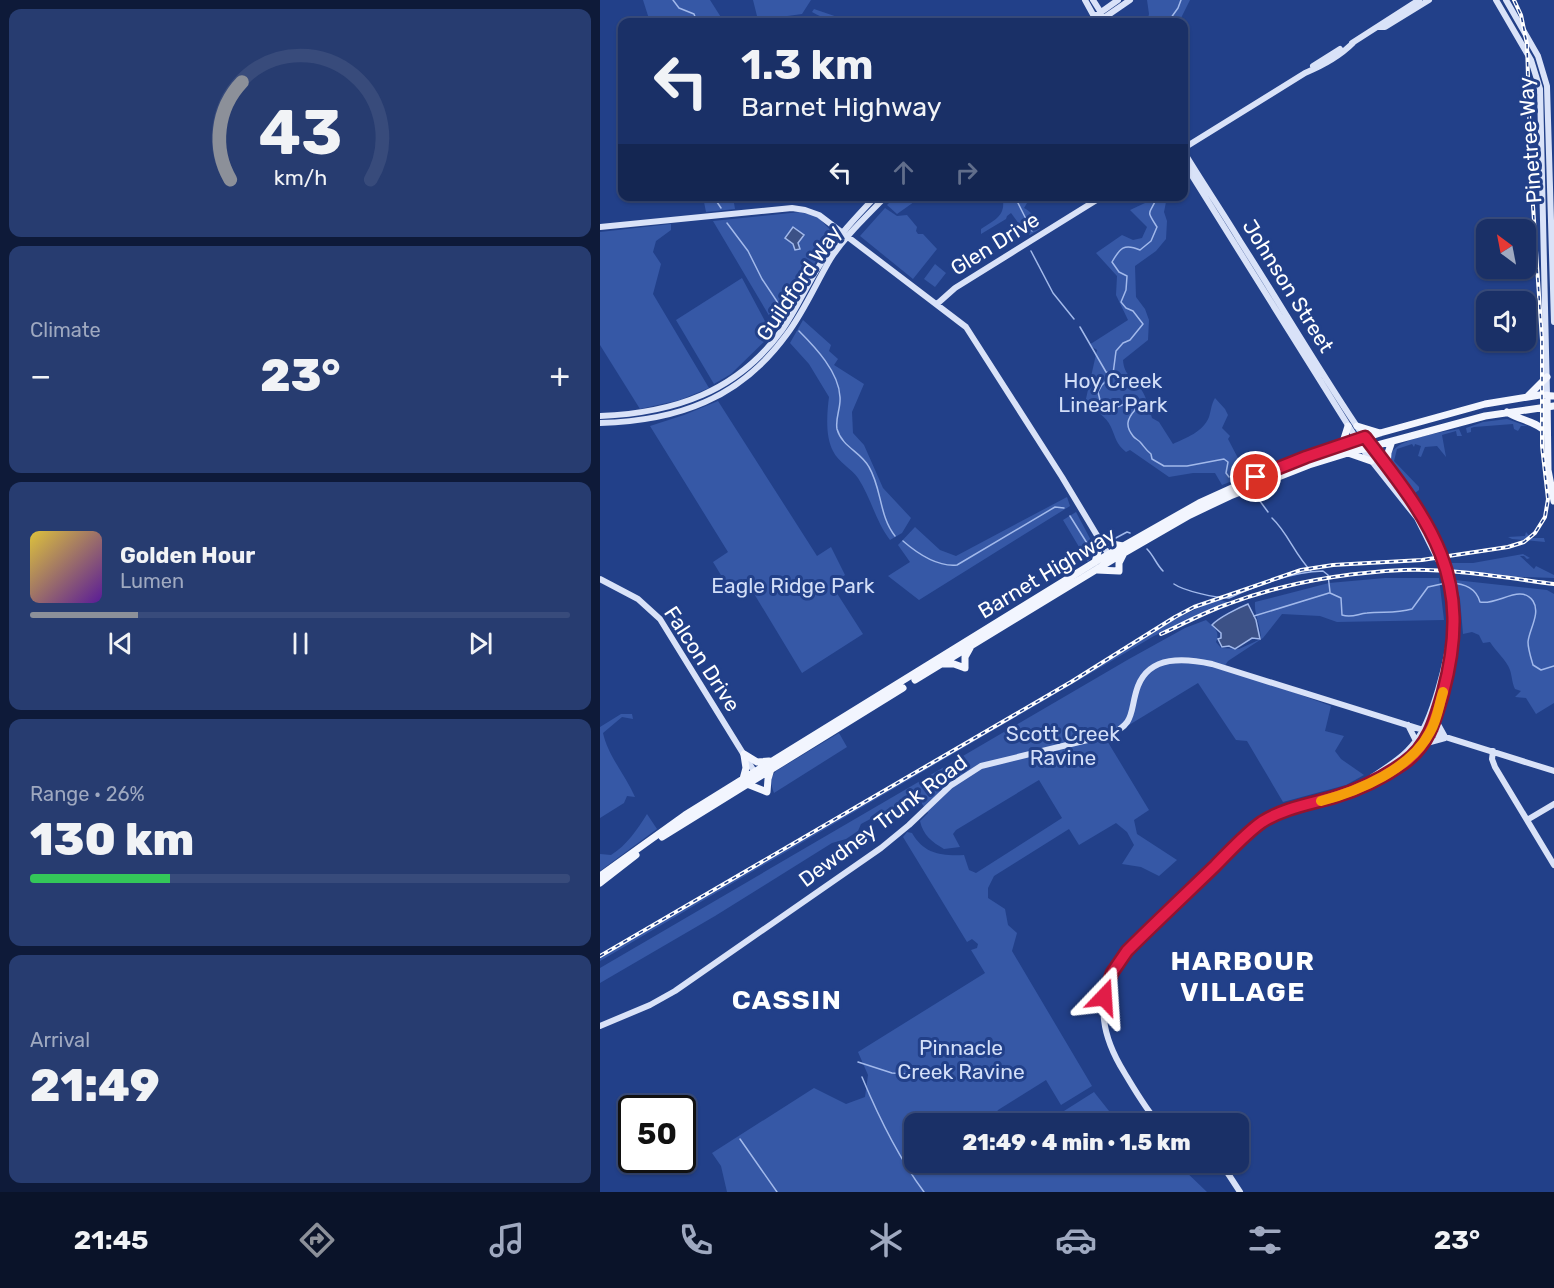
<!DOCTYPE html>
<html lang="en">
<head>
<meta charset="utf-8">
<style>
  :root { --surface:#1a3067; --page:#273c70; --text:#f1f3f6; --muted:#9fa9c0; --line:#384b7b; --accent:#8c9099 }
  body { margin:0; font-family:Rubik,sans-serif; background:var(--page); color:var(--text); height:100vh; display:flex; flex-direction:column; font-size:22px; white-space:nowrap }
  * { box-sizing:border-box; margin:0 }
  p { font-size:20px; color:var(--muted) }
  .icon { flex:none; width:33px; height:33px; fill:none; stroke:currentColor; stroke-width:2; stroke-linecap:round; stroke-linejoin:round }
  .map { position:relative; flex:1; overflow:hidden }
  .sheet { display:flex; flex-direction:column; gap:9px; padding:9px; background:#0e1a39; width:600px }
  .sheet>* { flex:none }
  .top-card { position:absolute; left:18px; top:18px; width:570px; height:183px; border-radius:12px; box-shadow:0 2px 4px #0004,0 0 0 2px var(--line); background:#1a3067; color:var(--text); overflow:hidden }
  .needle { width:39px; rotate:328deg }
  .fabs { position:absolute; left:876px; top:219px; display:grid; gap:12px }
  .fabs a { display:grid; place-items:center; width:60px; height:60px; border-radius:12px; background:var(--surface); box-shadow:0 2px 4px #0004,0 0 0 2px var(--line); font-size:30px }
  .speed { position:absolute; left:18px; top:1095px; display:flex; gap:12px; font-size:30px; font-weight:700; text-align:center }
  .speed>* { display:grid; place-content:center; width:78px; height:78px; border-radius:50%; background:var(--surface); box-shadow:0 2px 4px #0004,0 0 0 2px var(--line); line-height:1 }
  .speed .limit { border:3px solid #111; border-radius:9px; background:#fff; color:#111 }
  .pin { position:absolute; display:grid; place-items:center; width:51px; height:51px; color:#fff; margin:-26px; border:3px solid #fff; border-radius:50%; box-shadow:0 2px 6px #0007 }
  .me { position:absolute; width:66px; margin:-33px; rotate:20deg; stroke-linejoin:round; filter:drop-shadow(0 0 4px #0008) }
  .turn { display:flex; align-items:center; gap:21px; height:126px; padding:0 24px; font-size:27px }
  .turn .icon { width:78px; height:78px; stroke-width:2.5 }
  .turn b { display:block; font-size:42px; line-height:51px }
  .lanes { display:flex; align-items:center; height:57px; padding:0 24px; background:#0003; justify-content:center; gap:30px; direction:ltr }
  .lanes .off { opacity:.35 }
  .big { font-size:45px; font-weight:800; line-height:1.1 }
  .sheet .widget { flex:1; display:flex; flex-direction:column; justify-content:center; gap:9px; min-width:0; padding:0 21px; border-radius:12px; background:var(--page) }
  .sheet .dial { align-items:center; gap:0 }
  .dial svg { height:156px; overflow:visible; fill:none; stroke:var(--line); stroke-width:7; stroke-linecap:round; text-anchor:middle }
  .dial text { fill:var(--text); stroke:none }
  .song { display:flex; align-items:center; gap:18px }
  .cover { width:72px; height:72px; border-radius:9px; background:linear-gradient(135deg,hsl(50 70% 55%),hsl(270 70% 35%)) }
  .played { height:6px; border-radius:3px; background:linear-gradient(90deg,var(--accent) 20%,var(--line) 20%) }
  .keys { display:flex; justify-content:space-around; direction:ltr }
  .heat { display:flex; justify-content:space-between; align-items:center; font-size:33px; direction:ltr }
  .charge { height:9px; border-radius:4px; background:linear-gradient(90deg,#34c759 26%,var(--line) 0) }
  .trip { position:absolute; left:304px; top:1113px; width:345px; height:60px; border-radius:12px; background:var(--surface); box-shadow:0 2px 4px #0004,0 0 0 2px var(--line); font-weight:800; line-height:60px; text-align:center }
  .tabs { display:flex; height:96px; justify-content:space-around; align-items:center; background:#0a1329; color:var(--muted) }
  .tabs .icon { width:42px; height:42px }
  .tabs .selected { color:var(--accent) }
  .tabs b { font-size:27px; color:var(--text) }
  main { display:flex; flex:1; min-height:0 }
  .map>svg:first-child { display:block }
  .green { fill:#3658a6 }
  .water { fill:#3c5186; stroke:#a2b9eb; stroke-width:1.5 }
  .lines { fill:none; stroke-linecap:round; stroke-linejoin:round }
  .stream { stroke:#a2b9eb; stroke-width:1.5 }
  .secondary { stroke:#d9e2f8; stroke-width:6 }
  .primary { stroke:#f2f5fe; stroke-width:7 }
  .rail-casing { stroke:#fff; stroke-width:4 }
  .rail { stroke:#224089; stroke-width:1.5; stroke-dasharray:4.5; stroke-linecap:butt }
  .route-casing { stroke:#92132f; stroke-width:15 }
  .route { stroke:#e11d48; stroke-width:10 }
  .slow { stroke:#f59e0b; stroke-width:10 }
  .labels { text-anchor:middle; stroke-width:6; stroke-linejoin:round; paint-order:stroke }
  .street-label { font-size:21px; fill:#fff; stroke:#224089 }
  .park-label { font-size:21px; fill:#d2def8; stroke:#224089 }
  .district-label { font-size:27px; font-weight:bold; letter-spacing:1.5px; fill:#fff; stroke:#224089 }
</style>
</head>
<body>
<main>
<section class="sheet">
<div class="widget dial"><svg viewBox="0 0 100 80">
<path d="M14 69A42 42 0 1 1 86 69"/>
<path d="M14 69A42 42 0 0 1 20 19" stroke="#8c9099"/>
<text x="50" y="56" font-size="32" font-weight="700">43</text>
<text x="50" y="72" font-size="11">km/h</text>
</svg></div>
<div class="widget"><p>Climate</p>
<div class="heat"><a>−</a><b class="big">23°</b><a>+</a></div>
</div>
<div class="widget">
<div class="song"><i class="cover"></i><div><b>Golden Hour</b><p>Lumen</p></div></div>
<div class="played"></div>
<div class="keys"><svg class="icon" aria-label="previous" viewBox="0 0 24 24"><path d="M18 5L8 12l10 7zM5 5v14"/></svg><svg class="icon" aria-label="pause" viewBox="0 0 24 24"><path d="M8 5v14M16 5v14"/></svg><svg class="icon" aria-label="next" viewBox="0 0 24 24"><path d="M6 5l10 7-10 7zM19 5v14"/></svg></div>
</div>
<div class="widget"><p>Range · 26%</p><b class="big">130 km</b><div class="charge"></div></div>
<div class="widget"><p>Arrival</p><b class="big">21:49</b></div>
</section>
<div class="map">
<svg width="954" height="1192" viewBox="0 0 954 1192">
  <rect width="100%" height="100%" fill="#224089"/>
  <path class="green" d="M43,0h67l14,22h-74z
    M153,0h58l-9,14 -44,6z
    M547,0h43l-11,22h-32l2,-8z
    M214,9l38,13c-14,1 -28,-3 -40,-10z
    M103,197h30l2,12 -29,3z
    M295,197v-1l26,1 -24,17 -10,-9z
    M407,197h34l-14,6 -3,5c7,3 15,14 16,21l-10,6 -5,-3 -14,-19 -4,3 -1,3 -25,15v-5c11,-8 24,-12 22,-28z
    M548,197h19l-3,15 3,9 -1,18 -10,12 -21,15 1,31 9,12 4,11 -1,20 -25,20c1,16 10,17 18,29 6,9 8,19 11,29l7,4 14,22c13,-6 30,-12 36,-27 2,-6 2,-12 6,-19l10,11 3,6 -6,13 8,8 -2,3 12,23 13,11 -31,12 -7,-12h-22l-24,4 -39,-27 -4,2c-10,-8 -10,-14 -15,-25 -5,-11 -16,-17 -26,-24l12,-53 -8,-5 39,-25 -12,-25 1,-19 -21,-23 26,-18 11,5 9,-2 5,-11 -17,-17 15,-7z
    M285,208l12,8 10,-1 10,12 -1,4 2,3h5l14,15 -24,30 -53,-43z
    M200,212l17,4 17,18 -18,27 -39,68 -64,-108z
    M71,224v6l-15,11 -3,11 8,12 -8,30 56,94 -29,12 -40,9 -40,-64v-113z
    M335,264l11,9 -11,14 -11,-8z
    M142,278l25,47 8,6 -44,43 -17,10 -38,-64z
    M203,320l28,25 -2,6 9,8 -4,6 30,19 -12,28 1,21 11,12 19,43 28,30 -9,15 -12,7c-14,-18 -19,-42 -32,-62 -6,-9 -20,-16 -25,-27 -8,-15 -6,-38 -4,-54l-20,-33 -19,-21z
    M118,401l99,155 14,-9 14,28 -14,9 32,50 -61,39 -52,-86 -13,8 -7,-11 -3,1 -14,-23 15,-10 -78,-126 34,-11z
    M907,419l20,7h-6l-3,5 -4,-2 -1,-5 -39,3 -3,1v4l-4,1 -1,-5 17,-6z
    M859,429l3,7h-5l-1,-5 -14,4 4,22 -9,-11 -12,1 -4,10 -3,-1 3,-10 -6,-2 -1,3 -2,-3 -15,5 -3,12 25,26v3l-4,3h-2c-5,-11 -16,-20 -21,-31 -11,-22 52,-30 67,-33z
    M467,497l3,9 -151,94 -31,-24 22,-14 -12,-17 17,-18 25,23 16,6z
    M476,512l19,36v5l-7,9 -25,-42z
    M926,532l5,6h13l1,4 -33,-3 -4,-2 17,-1z
    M923,554l7,4 -3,1 -3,-3h-4l14,13 2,-3 18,9v3c-13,0 -28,-2 -42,0l-62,-6 -1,-9h24z
    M785,578h54l5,42 -107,2 -17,-6 -38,-2 -19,24 -35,23 -4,6 107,39 -6,25 19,5 -9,15 6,8 23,16 -18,10 -63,17 -36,-61 -11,-1 -38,-57 -92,56 43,71 -15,10 3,14 40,26 -18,16 -18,-9 -19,-3 12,-19 -7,-13 -11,-9 -37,22 -10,-16 -75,47 -6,12v10l17,11 3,16 9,8 -5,18 80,135 -31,19 -15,-25 -48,30 -4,7v6l-79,1v38l242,1 10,7 14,-3 26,25h-480l-6,-26 -9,-13 102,-65 32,16 19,-7 3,-22 -10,-23 127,-79 -14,-23 6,-2 1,-4 -6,-5 -5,3 -64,-105 4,-5 5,1c12,21 29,23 52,22l5,15 7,3 86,-55 -23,-38 -83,50 -3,4 7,13 -16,2c-12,-7 -21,-14 -24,-28l8,-8 -13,-20 -31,21 -10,3 -13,7 -3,7 -12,8 -14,4 -117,73 -115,67v-15l529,-309 56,-31 21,-8c7,7 15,11 10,22l5,6 18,1 22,-10c0,-13 -7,-24 -6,-37l74,-19z
    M855,580l92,10 7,4v109l-18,11 -10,-16 -11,-1 6,-6 -6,-2c-3,-6 -3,-13 -5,-19 -4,-11 -14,-18 -20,-28l-7,1 -4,-8 -7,-3 -9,2 -3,-35z
    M617,599l10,3 -73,34 -554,325v-4l474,-275 93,-59z
    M21,714h11l1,5 -11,-2 -19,16c5,23 23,43 32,64l-8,-1 -3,7 -24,15v-91z
    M239,733l8,14 -73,46c-3,-9 -5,-14 2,-22z
    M47,814l10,15 -57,42v-17l11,1c16,-10 26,-25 36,-41z
    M494,1092l19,24 10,2 3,5h-54l-8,-12z"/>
  <path class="water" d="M193,227l11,8 -6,8 2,6 -5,1 -2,-6 -8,-6z
    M648,604l8,16 4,19 -8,-1 -17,11 -6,-3 -7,1 -4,-8 3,-1v-5l-9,-8c6,-7 26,-17 36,-21z"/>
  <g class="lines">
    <path class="stream" d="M73,0l6,8 15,6 3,8
      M568,22l10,-14 3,-8
      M113,196l8,12
      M557,196c-6,20 -13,11 0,31l-6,14 -11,9c-16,-7 -20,-2 -28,12l7,10 8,4 -1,14 -5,12 5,6 7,3 10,13 -13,16 -7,3 -7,8 -3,23 -11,11 -4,7 3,12 3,4 9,1 18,-8 4,2v7c-8,9 -10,16 -2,26 2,3 6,4 8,7 4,5 5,7 10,11l1,5 12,7h23l37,-7 4,3 -2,11 3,4
      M416,199l16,32
      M127,223l21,28 14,28 24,36
      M431,251l22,42 21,26
      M480,327l26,45 6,2
      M199,331c16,16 40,41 41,66 1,11 -5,21 -3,32 5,18 24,23 32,38 13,22 10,49 26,69
      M654,493l14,19
      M470,516l20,32 4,1
      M672,518c16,15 23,37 39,53
      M512,540l15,-8 3,1
      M303,541c15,13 34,26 54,24l98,-58 9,1
      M547,549c7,7 9,15 16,22
      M851,583c14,1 25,5 29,19 17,4 41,-19 53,-1 8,12 -4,29 -5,41 0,7 3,16 5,23l8,5 13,-4
      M574,584c10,7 42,14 55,14 29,-13 62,-26 94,-27l5,4 2,17
      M730,593l11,5 1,17c10,3 15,-1 25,-2 15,-2 28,1 45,-4l16,-22 18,-4
      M654,616l75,-23
      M258,1062l34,11 15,1 17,-5 18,2
      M262,1077c17,41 36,80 62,115
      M140,1139l37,53"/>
    <path class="secondary" d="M485,0l11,20
      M493,0l14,22
      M896,0l35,60 9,29 7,306
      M906,0l32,56 9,30 7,236
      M487,22l31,-22
      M498,22l32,-22
      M779,27h6l44,-27
      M752,43l67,-43
      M713,66l27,-17
      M584,148l121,-75c17,-7 35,-17 48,-30
      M584,163l182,291 51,64 21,42
      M0,227l192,-19 13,2 14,5 147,112 96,150 48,80
      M337,304l18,-16 148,-92
      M0,416c74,-3 137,-24 182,-86 15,-21 25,-46 39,-67 15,-25 35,-46 55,-67
      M0,423c77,-2 140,-24 187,-89 18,-24 29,-51 44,-76 15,-23 36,-42 55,-62
      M0,579l38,20 22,20 97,157
      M835,719l10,18
      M808,725l8,16
      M823,744l22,-6
      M893,751l-1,8 3,8 59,98
      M772,777c15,-10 32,-20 43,-35 17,-20 33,-83 35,-110
      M927,820l27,-16
      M0,1026l50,-21 25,-14 206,-143 28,-23 41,-39 31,-20 127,-31c29,-11 21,-25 30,-49 12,-31 47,-28 74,-22l342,107
      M559,1124c-14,-16 -24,-34 -35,-52 -54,-88 9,-128 69,-185 24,-22 50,-55 79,-70 20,-11 43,-14 65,-21 25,-8 63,-26 80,-45 25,-28 39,-99 37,-136 -2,-43 -20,-86 -45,-121 -17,-23 -37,-45 -53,-69 -40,-60 -77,-123 -116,-184 -18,-30 -38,-59 -56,-89
      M615,1162l12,10 13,20"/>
    <path class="primary" d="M947,395l1,75 6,31
      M928,396l19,-19
      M907,412c12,8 29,9 39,20
      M757,426l23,7
      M742,445l6,-19
      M748,453l23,8
      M787,466l1,-13 4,-12
      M495,562l6,-20 22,4
      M497,570l22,1v-8l4,-8
      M343,664h11l11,4
      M365,668v-11l5,-9
      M315,680l197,-120 78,-45 40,-19 79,-31 39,-12 137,-37 69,-10
      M144,754l13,8 12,-1
      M143,779l3,-11 -2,-13
      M147,784l20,8 1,-13 3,-10
      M62,837l241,-149
      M0,876l85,-61 58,-36 352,-217 104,-59 77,-35 104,-35 105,-29 55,-9 14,1
      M0,883l36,-28"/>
    <defs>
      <path id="rail" d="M561,634c22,-10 44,-22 67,-30 56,-21 116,-31 175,-34 47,-2 105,8 151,14
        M0,956l471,-274 104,-65 19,-10 107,-37 32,-5 89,-5 86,-13 16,-5 11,-9 10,-16 3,-18 -6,-53v-106l-11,-164 -4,-132 -6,-29 -7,-15"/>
    </defs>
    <use href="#rail" class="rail-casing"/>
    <use href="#rail" class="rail"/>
  </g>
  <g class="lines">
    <defs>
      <path id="route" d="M504,997l8,-24 15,-22c29,-29 59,-57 88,-85 15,-15 30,-32 47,-44 22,-14 48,-18 72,-25 24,-7 50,-20 70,-34 24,-17 31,-42 39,-70 31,-115 -10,-168 -78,-256l-59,20 -50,20"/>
    </defs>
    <use href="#route" class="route-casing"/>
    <use href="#route" class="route"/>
    <path class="slow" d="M721,801c38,-10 90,-32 109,-69 7,-12 9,-27 13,-40"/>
  </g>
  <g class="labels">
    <g class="street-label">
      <text transform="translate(930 140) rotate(-94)" y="7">Pinetree Way</text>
      <text transform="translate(395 244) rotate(-32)" y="7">Glen Drive</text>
      <text transform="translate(199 283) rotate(-56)" y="7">Guildford Way</text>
      <text transform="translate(688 286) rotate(58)" y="7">Johnson Street</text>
      <text transform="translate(447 573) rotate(-31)" y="7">Barnet Highway</text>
      <text transform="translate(102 659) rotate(57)" y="7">Falcon Drive</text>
      <text transform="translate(283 821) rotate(-37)" y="7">Dewdney Trunk Road</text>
    </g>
    <g class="park-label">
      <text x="513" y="388">Hoy Creek<tspan x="513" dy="24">Linear Park</tspan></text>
      <text x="193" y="593">Eagle Ridge Park</text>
      <text x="463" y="741">Scott Creek<tspan x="463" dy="24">Ravine</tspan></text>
      <text x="361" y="1055">Pinnacle<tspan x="361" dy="24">Creek Ravine</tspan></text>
    </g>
    <g class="district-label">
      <text x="643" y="970">HARBOUR<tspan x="643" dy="31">VILLAGE</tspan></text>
      <text x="187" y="1009">CASSIN</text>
    </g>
  </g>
</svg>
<div class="fabs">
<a><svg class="needle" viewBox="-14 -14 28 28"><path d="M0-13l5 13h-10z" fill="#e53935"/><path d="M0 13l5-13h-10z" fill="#9fa9c0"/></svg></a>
<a><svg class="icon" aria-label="sound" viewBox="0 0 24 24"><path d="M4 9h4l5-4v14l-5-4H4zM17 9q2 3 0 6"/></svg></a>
</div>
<div class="speed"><div class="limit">50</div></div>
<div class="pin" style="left:656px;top:477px;background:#d93025"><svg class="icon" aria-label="arrive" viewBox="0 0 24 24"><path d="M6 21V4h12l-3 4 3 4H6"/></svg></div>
<svg class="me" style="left:504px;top:997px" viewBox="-20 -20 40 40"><path d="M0-17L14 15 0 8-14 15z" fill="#e11d48" stroke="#fff" stroke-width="4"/></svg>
<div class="trip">21:49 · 4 min · 1.5 km</div>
<div class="top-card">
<div class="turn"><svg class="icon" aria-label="left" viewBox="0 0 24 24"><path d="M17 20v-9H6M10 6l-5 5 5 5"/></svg><div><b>1.3 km</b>Barnet Highway</div></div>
<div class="lanes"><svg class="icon" aria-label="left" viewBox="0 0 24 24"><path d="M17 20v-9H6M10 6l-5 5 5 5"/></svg><svg class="icon off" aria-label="ahead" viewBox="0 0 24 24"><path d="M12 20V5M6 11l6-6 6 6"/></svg><svg class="icon off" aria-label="right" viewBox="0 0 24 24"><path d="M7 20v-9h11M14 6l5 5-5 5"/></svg></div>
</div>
</div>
</main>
<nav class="tabs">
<b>21:45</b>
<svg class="icon selected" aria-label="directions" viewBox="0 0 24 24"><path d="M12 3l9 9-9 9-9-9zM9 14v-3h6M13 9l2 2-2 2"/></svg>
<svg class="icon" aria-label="music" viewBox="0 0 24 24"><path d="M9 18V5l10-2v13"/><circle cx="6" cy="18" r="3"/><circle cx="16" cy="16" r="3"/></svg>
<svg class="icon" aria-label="phone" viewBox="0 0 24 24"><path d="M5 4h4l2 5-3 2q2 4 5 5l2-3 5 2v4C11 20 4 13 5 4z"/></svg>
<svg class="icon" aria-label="climate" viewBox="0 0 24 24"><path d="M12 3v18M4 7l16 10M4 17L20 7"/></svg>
<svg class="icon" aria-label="car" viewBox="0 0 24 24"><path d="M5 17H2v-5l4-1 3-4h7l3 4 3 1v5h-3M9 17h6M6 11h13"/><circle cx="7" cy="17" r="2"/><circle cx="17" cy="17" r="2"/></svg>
<svg class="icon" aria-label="filters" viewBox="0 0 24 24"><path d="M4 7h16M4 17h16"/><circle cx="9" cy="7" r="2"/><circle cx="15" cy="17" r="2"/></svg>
<b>23°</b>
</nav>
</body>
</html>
